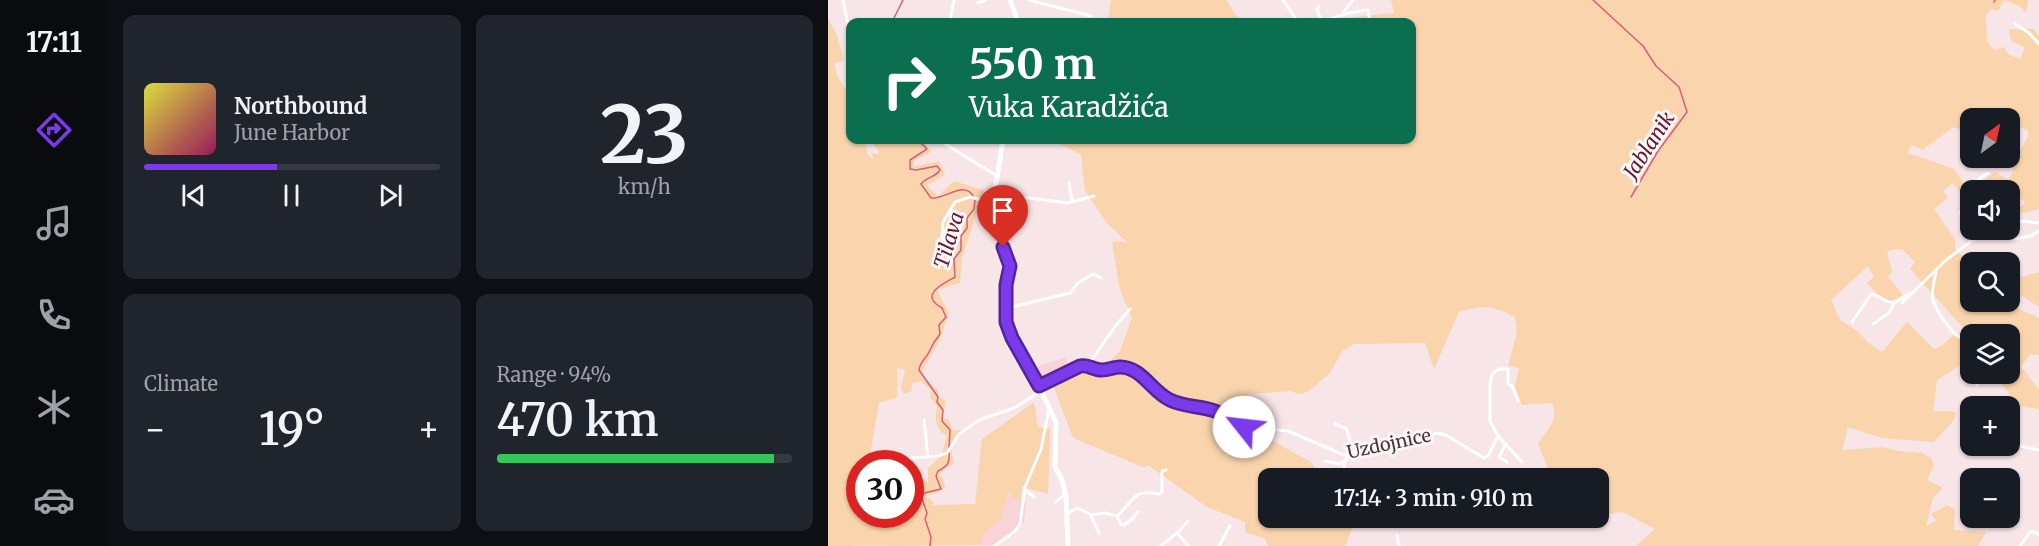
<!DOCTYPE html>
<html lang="en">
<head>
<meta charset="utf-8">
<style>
  :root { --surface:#171b24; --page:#20242c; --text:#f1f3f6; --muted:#9ea1a6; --line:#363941; --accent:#7c3aed }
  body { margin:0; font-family:Merriweather,serif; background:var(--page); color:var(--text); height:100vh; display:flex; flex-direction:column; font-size:22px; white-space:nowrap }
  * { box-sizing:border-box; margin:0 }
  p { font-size:20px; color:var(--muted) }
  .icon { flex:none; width:33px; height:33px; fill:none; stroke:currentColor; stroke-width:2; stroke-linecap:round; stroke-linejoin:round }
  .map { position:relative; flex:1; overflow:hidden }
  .panel { display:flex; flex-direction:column; gap:15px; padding:15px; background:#0d0f14; width:720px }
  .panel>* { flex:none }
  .guide { position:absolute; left:18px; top:18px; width:570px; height:126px; border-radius:12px; box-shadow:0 2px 4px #0004; background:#0b6e4f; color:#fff; overflow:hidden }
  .needle { width:39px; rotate:33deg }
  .buttons { position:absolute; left:1132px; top:108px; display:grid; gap:12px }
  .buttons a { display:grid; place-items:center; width:60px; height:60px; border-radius:12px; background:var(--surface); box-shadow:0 2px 4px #0004; font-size:30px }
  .speed { position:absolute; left:18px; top:450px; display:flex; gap:12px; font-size:30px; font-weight:700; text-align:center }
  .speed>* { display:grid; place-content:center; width:78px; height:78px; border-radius:50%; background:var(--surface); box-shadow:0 2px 4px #0004; line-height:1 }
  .speed .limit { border:9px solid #d22; background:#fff; color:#111 }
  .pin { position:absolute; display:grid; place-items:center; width:51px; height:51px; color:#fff; margin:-62px -26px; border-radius:50% 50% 50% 0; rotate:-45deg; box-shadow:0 0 6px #0007 }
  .pin .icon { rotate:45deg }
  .me { position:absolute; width:66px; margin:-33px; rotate:299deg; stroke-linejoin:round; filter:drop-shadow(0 0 4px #0008) }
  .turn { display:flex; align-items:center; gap:21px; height:126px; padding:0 24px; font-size:27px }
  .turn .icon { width:78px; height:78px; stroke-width:2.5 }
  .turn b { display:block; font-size:42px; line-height:51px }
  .big { font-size:45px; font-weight:600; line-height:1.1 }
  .panel .tile { flex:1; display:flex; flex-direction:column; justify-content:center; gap:9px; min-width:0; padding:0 21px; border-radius:12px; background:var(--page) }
  .panel .dial { align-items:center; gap:0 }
  .dial b { font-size:78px; line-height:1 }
  .song { display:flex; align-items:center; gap:18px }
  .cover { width:72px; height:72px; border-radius:9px; background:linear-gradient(135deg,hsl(60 70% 55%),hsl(330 70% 35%)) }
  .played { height:6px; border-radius:3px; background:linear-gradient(90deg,var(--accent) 45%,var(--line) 45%) }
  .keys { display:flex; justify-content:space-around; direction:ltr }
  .heat { display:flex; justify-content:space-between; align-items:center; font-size:33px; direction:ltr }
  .charge { height:9px; border-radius:4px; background:linear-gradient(90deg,#34c759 94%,var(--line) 0) }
  .panel .tiles { flex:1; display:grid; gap:15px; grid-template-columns:repeat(2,1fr) }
  .trip { position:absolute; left:430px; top:468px; width:351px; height:60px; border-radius:12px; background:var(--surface); box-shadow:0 2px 4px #0004; font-weight:600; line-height:60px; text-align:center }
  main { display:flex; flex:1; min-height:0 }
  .dock { display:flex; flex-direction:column; width:108px; justify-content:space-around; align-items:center; background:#090b0e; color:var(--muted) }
  .dock .icon { width:42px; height:42px }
  .dock .active { color:var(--accent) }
  .dock b { font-size:27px; color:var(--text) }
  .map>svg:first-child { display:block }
  .built { fill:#fad3d9 }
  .green { fill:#f9d4ad; fill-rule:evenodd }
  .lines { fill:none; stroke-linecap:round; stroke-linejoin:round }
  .stream { stroke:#d75f7a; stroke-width:1.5 }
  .street { stroke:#fff; stroke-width:3 }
  .secondary { stroke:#fff; stroke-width:5 }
  .route-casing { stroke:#51269a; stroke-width:15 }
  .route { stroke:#7c3aed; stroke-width:10 }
  .labels { text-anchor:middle; stroke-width:6; stroke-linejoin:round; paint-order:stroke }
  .street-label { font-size:18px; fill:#523136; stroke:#f8f8f8 }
  .water-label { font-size:20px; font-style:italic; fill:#65192e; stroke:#f8f8f8 }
</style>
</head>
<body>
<main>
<nav class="dock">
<b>17:11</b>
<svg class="icon active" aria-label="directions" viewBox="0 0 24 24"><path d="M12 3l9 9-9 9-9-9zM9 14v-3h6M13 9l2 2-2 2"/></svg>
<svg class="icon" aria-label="music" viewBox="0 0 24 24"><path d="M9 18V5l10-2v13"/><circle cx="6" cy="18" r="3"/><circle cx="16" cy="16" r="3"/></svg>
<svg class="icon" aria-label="phone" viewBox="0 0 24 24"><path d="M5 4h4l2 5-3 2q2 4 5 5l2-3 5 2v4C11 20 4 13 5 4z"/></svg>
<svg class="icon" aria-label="climate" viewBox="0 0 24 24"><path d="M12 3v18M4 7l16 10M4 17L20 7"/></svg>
<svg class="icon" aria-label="car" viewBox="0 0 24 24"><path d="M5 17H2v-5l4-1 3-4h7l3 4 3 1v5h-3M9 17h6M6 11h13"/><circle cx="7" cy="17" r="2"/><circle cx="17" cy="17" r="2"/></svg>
</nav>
<section class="panel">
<div class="tiles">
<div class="tile">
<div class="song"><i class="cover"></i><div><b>Northbound</b><p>June Harbor</p></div></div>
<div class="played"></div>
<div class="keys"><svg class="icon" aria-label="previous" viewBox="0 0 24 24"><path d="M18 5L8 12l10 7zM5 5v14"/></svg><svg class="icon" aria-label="pause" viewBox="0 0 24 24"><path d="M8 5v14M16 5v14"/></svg><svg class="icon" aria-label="next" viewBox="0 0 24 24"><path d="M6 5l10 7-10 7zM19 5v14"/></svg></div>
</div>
<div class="tile dial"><b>23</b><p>km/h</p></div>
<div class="tile"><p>Climate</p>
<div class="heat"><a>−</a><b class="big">19°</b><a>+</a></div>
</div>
<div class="tile"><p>Range · 94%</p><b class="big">470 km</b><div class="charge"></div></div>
</div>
</section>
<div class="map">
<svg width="1211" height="546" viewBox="0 0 1211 546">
  <rect width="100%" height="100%" fill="#f7e5e8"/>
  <path class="built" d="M238,357l3,13 -29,13 -7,-15z
    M180,492l5,6 13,5 -2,20 -26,22h-18l6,-14 15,-12z"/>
  <path class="green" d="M283,0h115l10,15 9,7h-137z
    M563,0h637l-2,13 -5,-6 -17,-7 -6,11 -7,-2 -5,6 1,27 7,8 10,-3 4,7 12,5 5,-12 -14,-6 -2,-12h25l5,8v172l-11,3 -13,1 10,-11 -12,-10 -3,2v-4l-25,-1 5,-5 -5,-5 10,-7 14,8c4,-9 6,-18 10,-27 3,-8 9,-13 10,-22l-19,-9v-4h-7l-10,-4 -7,4h-15v16l-17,-7 -32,23 -11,-5 -3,8 46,16 17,25v4l-5,2 -13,-17 -10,8 5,7 -14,11 21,30v12l18,11h-2v40h33l35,16v37l-9,-1 -9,13 18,23v19l-20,-3 -16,-20 -6,-12h13v-40h-39v24l-34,22 -4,31 23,1 -2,8 -20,22 -52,-4 -34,-11 -6,23 41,-3 16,4 24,2 8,5 3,7 -7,15 16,8 -10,10 -7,28 10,-5 -5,-7 16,-9 8,5 -1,20 32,2 -8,14h-342l19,-17 -33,-17 -23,4v-38h-52v-12l-9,-22c8,-12 22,-26 14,-41l-30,2 -7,-19 4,-18 -11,-2 9,-34 -2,-15c-22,-11 -32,-12 -56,-5l-25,57 -9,-26 -71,1 -12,7 -12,22 -21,18 -10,3 -8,-3 -41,3 -5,4 3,17 18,22 45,25 10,16h-52v40h81l3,8 -8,20h-77l-3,-7 -20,-7v-10l-38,-15 -58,-41 -6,1 -70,-29 -20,-53 55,-22 12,-12 12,-33 -12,-28 -8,-48h15l-20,-19 -22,-32 -4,-36 -19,-10 -2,-5h352v-118h-76l1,-3 57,-6zM1066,249h8l13,13 -5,7 57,63 -8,5 -6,-2 -10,10 -9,4 -27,-27 -25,30 -12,-8 -13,-13 -17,-11 -9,-20 37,-34 6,11 -7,6 9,10 14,9 13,-7 -15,-18 4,-6 -5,-19z
    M0,19l8,14 8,27 -10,3 3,12 8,14 5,1v50h17l-2,2 3,13 5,4 -2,-6 7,1 1,-2 -7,-10 1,-2h48l11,11 -18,10 -1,6 26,-6 6,14 -18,10 11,11 16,-15 30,9 -22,68 -2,25 -23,7 12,23 -10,29 -19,32 18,16v7l6,2 2,6 -5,12 8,3 4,11 9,-1 -11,19 3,14 -15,11 4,4 2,9 -6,5 -17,5 7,1 4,4 -1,3 43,-1 7,-65 52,-37 4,25 12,1 -2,66 -26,-7 -1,14 -8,-3 -5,-6 -7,28 -15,11 -6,14 -152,1zM121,221l15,5 -12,28 -14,-15zM69,368l8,2 -4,18 3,6 7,-3 1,-8 9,-2 10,9 -1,8 7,8c-2,13 -2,23 10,30l-6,20 -13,12v14h-9l-6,16 1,7h-3l-1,9h-50v-50l30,-1 1,-7 -21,-1 9,-52 18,-6z
    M1211,272v35l-29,-19v-8z"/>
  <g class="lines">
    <path class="stream" d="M765,0l50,46 13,20 23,21 8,25 -29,39 -27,46
      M1166,2l1,-2
      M64,22l11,-22
      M90,140l9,9 -17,11v9l6,1 21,-4 3,4c-5,8 -14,7 -19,14l10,14c15,2 34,-20 44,1l-1,10 -7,9v10l-6,8v14l-7,9 1,18c-12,7 -37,18 -13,31l4,9 -7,8 1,9c-5,6 -8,11 -11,18 -3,7 -9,9 -10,18l19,27 -1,5 6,8 -1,11 8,9 -1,18
      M102,546l1,-9 -6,-18 2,-6 -6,-17 3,-3 17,-4 -5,-13 2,-5c10,-5 12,-8 11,-18"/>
    <path class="street" d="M15,0l7,35
      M201,0l62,16
      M455,0l15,22
      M150,3l8,-3
      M491,6l-2,4 5,12
      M515,13l10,-13
      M122,20l4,-20
      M493,22l27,-9 20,-3 2,12
      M1187,24l14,9 10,11
      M111,140l58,36
      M241,183l3,18
      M1148,190l-3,-3v-4l15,-10
      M164,197l37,1 38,5 27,-7
      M1132,212l10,30
      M1182,216l10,5 19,2
      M119,242l-5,-5 1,-15 12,-20 15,-5 19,5
      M1108,272c-6,26 -6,30 10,51 8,11 9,13 22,18l3,9
      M1074,303l44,-43 24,-18 22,-10 21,7 18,-3 8,-5
      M179,308l63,-15 8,-10 15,-9 8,4
      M1024,322l19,-28c7,0 14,10 23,8 6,-1 11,-7 18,-9
      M1045,324l16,-11 5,-10
      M258,364l5,-3 25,-36 14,-16
      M1147,374l2,11
      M211,386l47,-22 15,6 18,-3 12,2 16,11 17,17 8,4 43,11 13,9 16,6 44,4 56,24 6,-1 10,-6 57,-9 20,-6 9,2 38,23 4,-2 10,-20
      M690,401l-6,-15 -4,-2v-15h-9l-7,5 -2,10v37l8,15 24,26
      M96,420l4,37
      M1182,421l3,12 7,13
      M507,424l12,5 5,22
      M677,445l-6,12 8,5
      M1184,447l8,-1 19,4
      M497,461l15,3 6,-4
      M75,464l8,-6 27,-2 9,-3 12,-19 20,-14 35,-12 27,-17
      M516,478v-14l4,-8
      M196,489l10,8
      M228,502l9,-8
      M240,513l9,-5 15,7 13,-2 12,3c18,-16 14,-27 42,-22l3,-2v-21l4,-1
      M262,514l9,19
      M289,516l4,9c7,0 13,-8 17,-13
      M350,534l10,12
      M569,536l2,10
      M166,546l20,-14 6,-8 5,-37 16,-38 8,-40
      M333,546l16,-13 11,-12
      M391,546l11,-20
      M1192,546l10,-14h5l4,3"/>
    <path class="secondary" d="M182,0l8,22
      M175,140l-7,44 -9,21v9l5,17 11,16 6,14 1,8 -5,22 3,39 25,44 23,48 -1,45 7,13 4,17 2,49"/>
  </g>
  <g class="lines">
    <defs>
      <path id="route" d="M175,247l7,19 -4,19v37l6,16 27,48 41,-20c8,-2 13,4 22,4 6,0 12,-3 18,-3 22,0 32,25 50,33 14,7 31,6 45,11 11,5 16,12 29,16"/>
    </defs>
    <use href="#route" class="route-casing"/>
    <use href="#route" class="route"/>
  </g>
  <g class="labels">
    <g class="street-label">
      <text transform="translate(561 444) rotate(-12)" y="6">Uzdojnice</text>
    </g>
    <g class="water-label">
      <text transform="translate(821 145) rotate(-57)" y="7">Jablanik</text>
      <text transform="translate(121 240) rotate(-73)" y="7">Tilava</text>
    </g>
  </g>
</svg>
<div class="buttons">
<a><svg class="needle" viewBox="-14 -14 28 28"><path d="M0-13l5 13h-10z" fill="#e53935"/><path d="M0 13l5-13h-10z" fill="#9ea1a6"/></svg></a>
<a><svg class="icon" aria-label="sound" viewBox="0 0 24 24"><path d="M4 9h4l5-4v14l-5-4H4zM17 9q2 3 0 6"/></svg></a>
<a><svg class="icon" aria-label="search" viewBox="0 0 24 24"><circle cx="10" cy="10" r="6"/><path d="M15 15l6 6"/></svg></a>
<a><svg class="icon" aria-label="layers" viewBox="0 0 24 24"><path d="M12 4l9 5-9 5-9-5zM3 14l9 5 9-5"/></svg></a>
<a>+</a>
<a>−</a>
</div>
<div class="speed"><div class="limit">30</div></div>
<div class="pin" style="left:175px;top:247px;background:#d93025"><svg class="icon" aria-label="arrive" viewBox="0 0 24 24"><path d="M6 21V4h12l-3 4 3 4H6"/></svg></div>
<svg class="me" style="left:416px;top:427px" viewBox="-20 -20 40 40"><circle r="19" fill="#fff"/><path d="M0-13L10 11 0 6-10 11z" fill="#7c3aed"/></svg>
<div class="trip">17:14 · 3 min · 910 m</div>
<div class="guide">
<div class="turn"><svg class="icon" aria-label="right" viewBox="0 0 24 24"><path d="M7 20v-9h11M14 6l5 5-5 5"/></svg><div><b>550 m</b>Vuka Karadžića</div></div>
</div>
</div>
</main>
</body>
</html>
